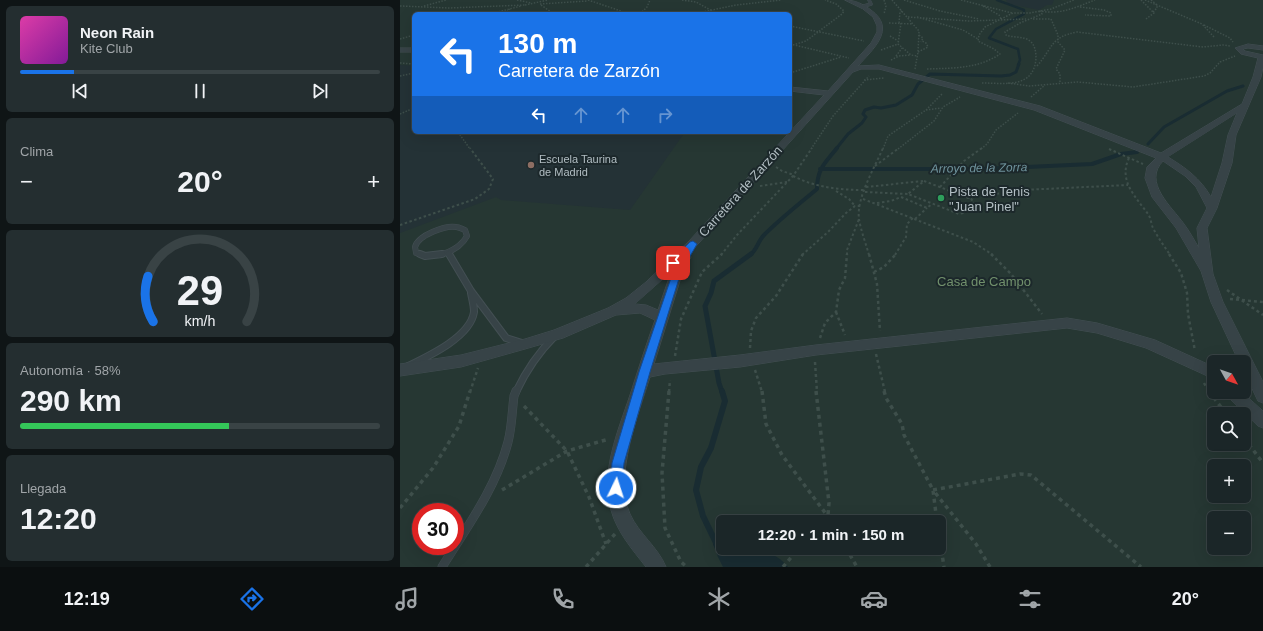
<!DOCTYPE html>
<html lang="es">
<head>
<meta charset="utf-8">
<style>
  :root { --surface:#1b2628; --page:#242e30; --text:#f1f3f6; --muted:#a0a5a8; --line:#394345; --accent:#1a73e8 }
  body { margin:0; font-family:Helvetica,sans-serif; background:var(--page); color:var(--text); height:100vh; display:flex; flex-direction:column; font-size:15px; white-space:nowrap }
  * { box-sizing:border-box; margin:0 }
  p { font-size:13px; color:var(--muted) }
  .icon { flex:none; width:22px; height:22px; fill:none; stroke:currentColor; stroke-width:2; stroke-linecap:round; stroke-linejoin:round }
  .map { position:relative; flex:1; overflow:hidden }
  .sheet { display:flex; flex-direction:column; gap:6px; padding:6px; background:#0f1516; width:400px }
  .sheet>* { flex:none }
  .top-card { position:absolute; left:12px; top:12px; width:380px; height:122px; border-radius:6px; box-shadow:0 4px 16px #0002,0 0 0 1px var(--line); background:#1a73e8; color:#fff; overflow:hidden }
  .needle { width:26px; rotate:130deg }
  .buttons { position:absolute; left:807px; top:355px; display:grid; gap:8px }
  .buttons a { display:grid; place-items:center; width:44px; height:44px; border-radius:6px; background:var(--surface); box-shadow:0 4px 16px #0002,0 0 0 1px var(--line); font-size:20px }
  .speed { position:absolute; left:12px; top:503px; display:flex; gap:8px; font-size:20px; font-weight:700; text-align:center }
  .speed>* { display:grid; place-content:center; width:52px; height:52px; border-radius:50%; background:var(--surface); box-shadow:0 4px 16px #0002,0 0 0 1px var(--line); line-height:1 }
  .speed .limit { border:6px solid #d22; background:#fff; color:#111 }
  .pin { position:absolute; display:grid; place-items:center; width:34px; height:34px; color:#fff; margin:-17px; border-radius:8px; box-shadow:0 2px 6px #0006 }
  .me { position:absolute; width:44px; margin:-22px; rotate:4deg; stroke-linejoin:round; filter:drop-shadow(0 0 3px #0008) }
  .turn { display:flex; align-items:center; gap:14px; height:84px; padding:0 20px; font-size:18px }
  .turn .icon { width:52px; height:52px; stroke-width:2.5 }
  .turn b { display:block; font-size:28px; line-height:34px }
  .lanes { display:flex; align-items:center; height:38px; padding:0 20px; background:#0003; justify-content:center; gap:20px; direction:ltr }
  .lanes .off { opacity:.35 }
  .big { font-size:30px; font-weight:600; line-height:1.1 }
  .sheet .card { flex:1; display:flex; flex-direction:column; justify-content:center; gap:6px; min-width:0; padding:0 14px; border-radius:6px; background:var(--page) }
  .sheet .dial { align-items:center; gap:0 }
  .dial svg { height:104px; overflow:visible; fill:none; stroke:var(--line); stroke-width:7; stroke-linecap:round; text-anchor:middle }
  .dial text { fill:var(--text); stroke:none }
  .song { display:flex; align-items:center; gap:12px }
  .cover { width:48px; height:48px; border-radius:6px; background:linear-gradient(135deg,hsl(320 70% 55%),hsl(290 70% 35%)) }
  .played { height:4px; border-radius:2px; background:linear-gradient(90deg,var(--accent) 15%,var(--line) 15%) }
  .keys { display:flex; justify-content:space-around; direction:ltr }
  .heat { display:flex; justify-content:space-between; align-items:center; font-size:22px; direction:ltr }
  .charge { height:6px; border-radius:3px; background:linear-gradient(90deg,#34c759 58%,var(--line) 0) }
  .trip { position:absolute; left:316px; top:515px; width:230px; height:40px; border-radius:6px; background:var(--surface); box-shadow:0 4px 16px #0002,0 0 0 1px var(--line); font-weight:600; line-height:40px; text-align:center }
  .tab-bar { display:flex; height:64px; justify-content:space-around; align-items:center; background:#0b0f10; color:var(--muted) }
  .tab-bar .icon { width:28px; height:28px }
  .tab-bar .current { color:var(--accent) }
  .tab-bar b { font-size:18px; color:var(--text) }
  main { display:flex; flex:1; min-height:0 }
  .map>svg:first-child { display:block }
  .green { fill:#263733; fill-rule:evenodd }
  .water { fill:#192c32 }
  .lines { fill:none; stroke-linecap:round; stroke-linejoin:round }
  .stream-far4 { stroke:#192c32; stroke-width:2.5 }
  .stream-far3 { stroke:#192c32; stroke-width:3 }
  .stream-far2 { stroke:#192c32; stroke-width:4 }
  .stream-far1 { stroke:#192c32; stroke-width:5 }
  .stream { stroke:#192c32; stroke-width:6 }
  .service-far3-casing { stroke:#434f53; stroke-width:3.5 }
  .service-far2-casing { stroke:#434f53; stroke-width:6 }
  .service-far1-casing { stroke:#434f53; stroke-width:8 }
  .service-casing { stroke:#434f53; stroke-width:9 }
  .minor-casing { stroke:#434f53; stroke-width:1 }
  .path-far3 { stroke:#3e4f4b; stroke-width:1.5; stroke-dasharray:1.5 1.5; stroke-linecap:butt }
  .path-far2 { stroke:#3e4f4b; stroke-width:2; stroke-dasharray:2.5 2.5; stroke-linecap:butt }
  .path-far1 { stroke:#3e4f4b; stroke-width:2.5; stroke-dasharray:3 3; stroke-linecap:butt }
  .path { stroke:#3e4f4b; stroke-width:3.5; stroke-dasharray:4 4; stroke-linecap:butt }
  .service-far3 { stroke:#374347; stroke-width:3 }
  .service-far2 { stroke:#374347; stroke-width:5 }
  .service-far1 { stroke:#374347; stroke-width:6 }
  .service { stroke:#374347; stroke-width:8 }
  .minor { fill:#374347; fill-rule:evenodd }
  .route { fill:#1a73e8; stroke:#114b97 }
  .education-dot { fill:#8d6e63; stroke:#1c282b; stroke-width:1.5 }
  .leisure-dot { fill:#2e9e5b; stroke:#1c282b; stroke-width:1.5 }
  .labels { text-anchor:middle; stroke-width:4; stroke-linejoin:round; paint-order:stroke }
  .far-poi-label { font-size:11px; fill:#b2bec3; stroke:#1c282b; text-anchor:start }
  .far-water-label { font-size:12px; font-style:italic; fill:#6f939d; stroke:#1c282b }
  .street-label { font-size:13px; fill:#b2bec3; stroke:#1c282b }
  .poi-label { font-size:13px; fill:#b2bec3; stroke:#1c282b; text-anchor:start }
  .park-label { font-size:13px; fill:#71906c; stroke:#1c282b }
</style>
</head>
<body>
<main>
<section class="sheet">
<div class="card">
<div class="song"><i class="cover"></i><div><b>Neon Rain</b><p>Kite Club</p></div></div>
<div class="played"></div>
<div class="keys"><svg class="icon" aria-label="previous" viewBox="0 0 24 24"><path d="M18 5L8 12l10 7zM5 5v14"/></svg><svg class="icon" aria-label="pause" viewBox="0 0 24 24"><path d="M8 5v14M16 5v14"/></svg><svg class="icon" aria-label="next" viewBox="0 0 24 24"><path d="M6 5l10 7-10 7zM19 5v14"/></svg></div>
</div>
<div class="card"><p>Clima</p>
<div class="heat"><a>−</a><b class="big">20°</b><a>+</a></div>
</div>
<div class="card dial"><svg viewBox="0 0 100 80">
<path d="M14 69A42 42 0 1 1 86 69"/>
<path d="M14 69A42 42 0 0 1 10 34" stroke="#1a73e8"/>
<text x="50" y="56" font-size="32" font-weight="700">29</text>
<text x="50" y="72" font-size="11">km/h</text>
</svg></div>
<div class="card"><p>Autonomía · 58%</p><b class="big">290 km</b><div class="charge"></div></div>
<div class="card"><p>Llegada</p><b class="big">12:20</b></div>
</section>
<div class="map">
<svg width="863" height="567" viewBox="0 0 863 567">
  <rect width="100%" height="100%" fill="#243236"/>
  <path class="green" d="M0,0h606l2,4 31,6 8,-5h5l2,-5h209v567h-863v-334l96,-36 5,3 129,10 55,-78h105v-118h-376v52l-14,-1zM814,362h30v30h-30zM814,414h30v30h-30zM814,466h30v30h-30zM21,512h34v34h-34zM814,518h30v30h-30zM323,522h216v26h-216z"/>
  <path class="water" d="M323,542v6c24,0 49,-1 65,19h-65l-5,-10 -5,-13z"/>
  <g class="lines">
    <path class="stream-far4" d="M597,0l27,10v4l-28,15 -7,9 29,11 2,11 -2,5"/>
    <path class="stream-far3" d="M748,144l16,-17 63,-36 16,-5
      M436,149l12,-15 14,-11 4,-6 -3,-3 2,-4 9,-3 7,1 15,-3 16,-10 6,-11 12,-10 71,2 9,-1 6,-3 3,-8"/>
    <path class="stream-far2" d="M420,169h162l110,-5 29,-10 16,-2
      M350,255c7,-5 8,-14 14,-20 17,-17 35,-31 53,-46 0,-20 8,-26 20,-41"/>
    <path class="stream-far1" d="M322,392l-3,-9 -14,-77 6,-13 3,-12 37,-27"/>
    <path class="stream" d="M318,547l-15,-31 -7,-26 5,-23 10,-19 14,-47 -3,-10"/>
    <defs>
      <path id="service-far3" d="M464,6l7,-2 -2,-4"/>
      <path id="service-far2" d="M48,253l1,2
        M22,255l-6,-2c0,-1 -1,-6 -1,-6 3,-12 31,-22 41,-20 3,0 6,2 9,3l2,6c-6,11 -16,16 -28,19"/>
      <path id="service-far1" d="M20,254l5,2 17,-2
        M49,254l22,37 35,47 16,5
        M0,370c22,-11 70,-31 74,-58 0,-7 -2,-13 -3,-19
        M116,392c10,-21 21,-38 38,-55"/>
      <path id="service" d="M42,567c25,-40 54,-79 66,-125 4,-15 4,-31 6,-46l2,-5"/>
      <path id="minor" d="M445,0c10,0 18,4 26,10 26,19 2,39 -13,56l21,-1 161,41 121,47 81,-49 11,-27 5,-19 -17,-4 -6,-6 13,-4 15,2v4l-15,-2 -5,1 2,2 18,4v12l-2,10 -25,58 -4,28 -15,45 -10,20 6,46 10,28 40,80v21l-5,-2 -14,-29v-10h-5l-28,-60 -10,-31 -25,-43 -24,-31 -7,-19 2,-11 9,-9 -122,-48 -155,-41h-18l-8,3 -164,182 2,3 -8,14 -29,93 86,-9 76,-10 251,-27 30,5 58,17 59,27v12l-68,-31 -49,-15 -30,-5 -251,27 -76,12 -75,7 -15,3c-11,36 -37,100 -20,137 9,20 28,33 36,53h-20c-14,-18 -29,-35 -35,-57 -11,-38 7,-79 19,-115 8,-25 16,-50 25,-75l-15,-7 -24,2 -53,23 -38,11 -64,18 -61,9v-12l61,-9 64,-16 29,-9 54,-22 18,-10 20,-16 43,-41 135,-146 -34,-4v-4l38,4 43,-48 6,-11v-6l-4,-9 -10,-8zM837,113l-9,22 -6,28 -11,34c-11,-19 -25,-29 -43,-40zM763,161l22,15 11,11 11,21 -10,20 2,20c-5,-8 -9,-16 -15,-24 -12,-17 -42,-42 -21,-63zM271,272l-13,38 -12,-5 -11,-1z
        M0,48h14v4h-14z
        M825,392h17l21,19v17l-5,-2 -31,-30z"/>
    </defs>
    <use href="#service-far3" class="service-far3-casing"/>
    <use href="#service-far2" class="service-far2-casing"/>
    <use href="#service-far1" class="service-far1-casing"/>
    <use href="#service" class="service-casing"/>
    <use href="#minor" class="minor-casing"/>
    <path class="path-far3" d="M117,0l14,3
      M188,0l36,12 19,2
      M282,0l14,2 18,10 20,2
      M484,0l2,6 -2,8
      M492,0l27,31 -1,21 -3,17
      M504,0l36,11 39,8
      M561,0l51,13
      M741,0l13,13 -8,6
      M745,0l57,24 12,13
      M751,0l6,5v3l-4,4
      M140,4l47,-3
      M125,5l23,-5
      M141,5l13,9
      M0,6l49,2 76,-3
      M24,6l22,-6
      M583,6l16,9 2,4
      M680,7l24,3 7,3v3l-26,-1
      M90,14l31,-8
      M105,14l5,-5
      M240,14l7,-7 3,-7
      M293,14l43,-9 45,-5
      M508,17l61,4 57,-2
      M517,17l46,13 15,9
      M633,19h18l7,16v7l7,8 -9,19 4,5v9
      M489,23l24,1
      M499,23l1,-11 2,-1
      M501,23l-3,21 13,11 6,1
      M804,25l26,13 3,4
      M390,26l74,15
      M519,35l4,3 -2,4
      M490,36l8,5
      M0,39l14,-4
      M390,44l59,14
      M390,46l16,-5 36,-27 2,-3 -8,-7 -11,-4
      M481,50l17,-6
      M518,52l10,-5 -2,-4 -4,-2
      M496,56l6,-8
      M491,60l8,-4 11,-1
      M0,63l14,1
      M637,66c16,-18 13,-29 40,-34l126,15 20,-2 7,1
      M527,69c26,-1 51,0 73,-15l-6,-5 -16,-8 1,-6 6,-8 28,-14h17l21,-4 23,-9
      M390,73l51,-16
      M0,76l14,-3
      M464,80l20,-2
      M582,83c23,0 52,6 54,-25 0,-6 -1,-13 -6,-17 -6,-5 -17,-3 -24,-6l-1,-3 15,-9 22,-9 -2,-3c21,4 36,-4 55,-11
      M608,83l21,3 49,-4 55,5 71,-11 6,-3 10,-11 15,-6
      M631,97l14,-12
      M526,110l15,-2
      M0,114l14,-6
      M58,132l12,17
      M411,149l22,-33 36,-40
      M483,149l5,-13 38,-26 17,-17
      M498,149l36,-28 9,-14 17,-10
      M581,149l6,-5 9,-14 22,-17"/>
    <path class="path-far2" d="M709,149l34,15
      M729,158c-11,23 7,39 19,56 3,4 3,10 5,14 5,10 12,19 17,27
      M475,166l24,-18
      M376,167l6,4 12,4
      M393,176c24,12 47,14 73,14
      M524,181l47,18 3,3 -11,11 -4,1 -51,-20z
      M360,186l27,-4
      M466,187l57,-6
      M540,187l24,-26 18,-13
      M436,191l13,8 6,7
      M465,192l43,2
      M567,198l56,-8 105,-5
      M463,199l110,43 20,13
      M477,203l14,-2 10,-4 26,11 5,-4
      M515,219l12,-11
      M0,225l75,-26 14,-10 4,-10 -23,-31
      M321,255l16,-20 56,-59 19,-28
      M402,255l26,-23 18,-19 9,-7h5
      M447,255v-5l12,-31
      M469,255c-3,-11 -8,-24 -10,-36 -3,-21 16,-52 24,-71
      M495,255l11,-18 1,-13 6,-6"/>
    <path class="path-far1" d="M469,254l8,30 3,47
      M591,254l20,20 31,40
      M769,254l12,19 6,20 1,21 7,37
      M474,272l10,-5 12,-13
      M827,290l36,25
      M830,299l33,3
      M436,312l9,23
      M420,338l5,-15 11,-11 3,-22 6,-12 2,-24
      M350,348l1,-17 5,-13 20,-22 27,-42
      M476,354l9,38
      M275,356l6,-37 21,-47 20,-18
      M415,362l2,30
      M355,370l7,22
      M804,383l5,9
      M70,392l8,-24
      M269,392l1,-12"/>
    <path class="path" d="M269,391l-7,82 3,55 16,34 6,5
      M362,391l4,33 16,31 50,67
      M416,391l13,112 -1,12 -6,7
      M484,391l2,7 16,26 2,11 29,55 4,32
      M809,391l17,23
      M124,406l43,45 22,46 17,47
      M844,438l19,25
      M102,490l65,-39 42,-12
      M0,508l33,-40 26,-42 11,-35
      M539,534l5,33
      M446,548l11,19
      M186,567l29,-33
      M383,567l16,-19
      M590,567l-14,-23 -43,-54 87,-16 11,1 110,92"/>
    <use href="#service-far3" class="service-far3"/>
    <use href="#service-far2" class="service-far2"/>
    <use href="#service-far1" class="service-far1"/>
    <use href="#service" class="service"/>
    <use href="#minor" class="minor"/>
  </g>
  <path class="route" d="M293,241l4,3 -16,28 -31,100 -26,91 -2,25 -1,4 -5,2 -4,-2 -2,-4 2,-25 27,-91 34,-100 3,-7h-6l-1,-2 21,-21z"/>
  <circle class="education-dot" cx="131" cy="165" r="4"/>
  <circle class="leisure-dot" cx="541" cy="198" r="4"/>
  <g class="labels">
    <g class="far-poi-label">
      <text x="139" y="163">Escuela Taurina<tspan x="139" dy="13">de Madrid</tspan></text>
    </g>
    <g class="far-water-label">
      <text transform="translate(579 168) rotate(-1)" y="4">Arroyo de la Zorra</text>
    </g>
    <g class="street-label">
      <text transform="translate(340 191) rotate(-48)" y="5">Carretera de Zarzón</text>
    </g>
    <g class="poi-label">
      <text x="549" y="196">Pista de Tenis<tspan x="549" dy="15">"Juan Pinel"</tspan></text>
    </g>
    <g class="park-label">
      <text x="584" y="286">Casa de Campo</text>
    </g>
  </g>
</svg>
<div class="buttons">
<a><svg class="needle" viewBox="-14 -14 28 28"><path d="M0-13l5 13h-10z" fill="#e53935"/><path d="M0 13l5-13h-10z" fill="#a0a5a8"/></svg></a>
<a><svg class="icon" aria-label="search" viewBox="0 0 24 24"><circle cx="10" cy="10" r="6"/><path d="M15 15l6 6"/></svg></a>
<a>+</a>
<a>−</a>
</div>
<div class="speed"><div class="limit">30</div></div>
<div class="pin" style="left:273px;top:263px;background:#d93025"><svg class="icon" aria-label="arrive" viewBox="0 0 24 24"><path d="M6 21V4h12l-3 4 3 4H6"/></svg></div>
<svg class="me" style="left:216px;top:488px" viewBox="-20 -20 40 40"><circle r="17" fill="#1a73e8" stroke="#fff" stroke-width="3"/><path d="M0-11L8 9 0 5-8 9z" fill="#fff"/></svg>
<div class="trip">12:20 · 1 min · 150 m</div>
<div class="top-card">
<div class="turn"><svg class="icon" aria-label="left" viewBox="0 0 24 24"><path d="M17 20v-9H6M10 6l-5 5 5 5"/></svg><div><b>130 m</b>Carretera de Zarzón</div></div>
<div class="lanes"><svg class="icon" aria-label="left" viewBox="0 0 24 24"><path d="M17 20v-9H6M10 6l-5 5 5 5"/></svg><svg class="icon off" aria-label="ahead" viewBox="0 0 24 24"><path d="M12 20V5M6 11l6-6 6 6"/></svg><svg class="icon off" aria-label="ahead" viewBox="0 0 24 24"><path d="M12 20V5M6 11l6-6 6 6"/></svg><svg class="icon off" aria-label="right" viewBox="0 0 24 24"><path d="M7 20v-9h11M14 6l5 5-5 5"/></svg></div>
</div>
</div>
</main>
<nav class="tab-bar">
<b>12:19</b>
<svg class="icon current" aria-label="directions" viewBox="0 0 24 24"><path d="M12 3l9 9-9 9-9-9zM9 14v-3h6M13 9l2 2-2 2"/></svg>
<svg class="icon" aria-label="music" viewBox="0 0 24 24"><path d="M9 18V5l10-2v13"/><circle cx="6" cy="18" r="3"/><circle cx="16" cy="16" r="3"/></svg>
<svg class="icon" aria-label="phone" viewBox="0 0 24 24"><path d="M5 4h4l2 5-3 2q2 4 5 5l2-3 5 2v4C11 20 4 13 5 4z"/></svg>
<svg class="icon" aria-label="climate" viewBox="0 0 24 24"><path d="M12 3v18M4 7l16 10M4 17L20 7"/></svg>
<svg class="icon" aria-label="car" viewBox="0 0 24 24"><path d="M5 17H2v-5l4-1 3-4h7l3 4 3 1v5h-3M9 17h6M6 11h13"/><circle cx="7" cy="17" r="2"/><circle cx="17" cy="17" r="2"/></svg>
<svg class="icon" aria-label="filters" viewBox="0 0 24 24"><path d="M4 7h16M4 17h16"/><circle cx="9" cy="7" r="2"/><circle cx="15" cy="17" r="2"/></svg>
<b>20°</b>
</nav>
</body>
</html>
